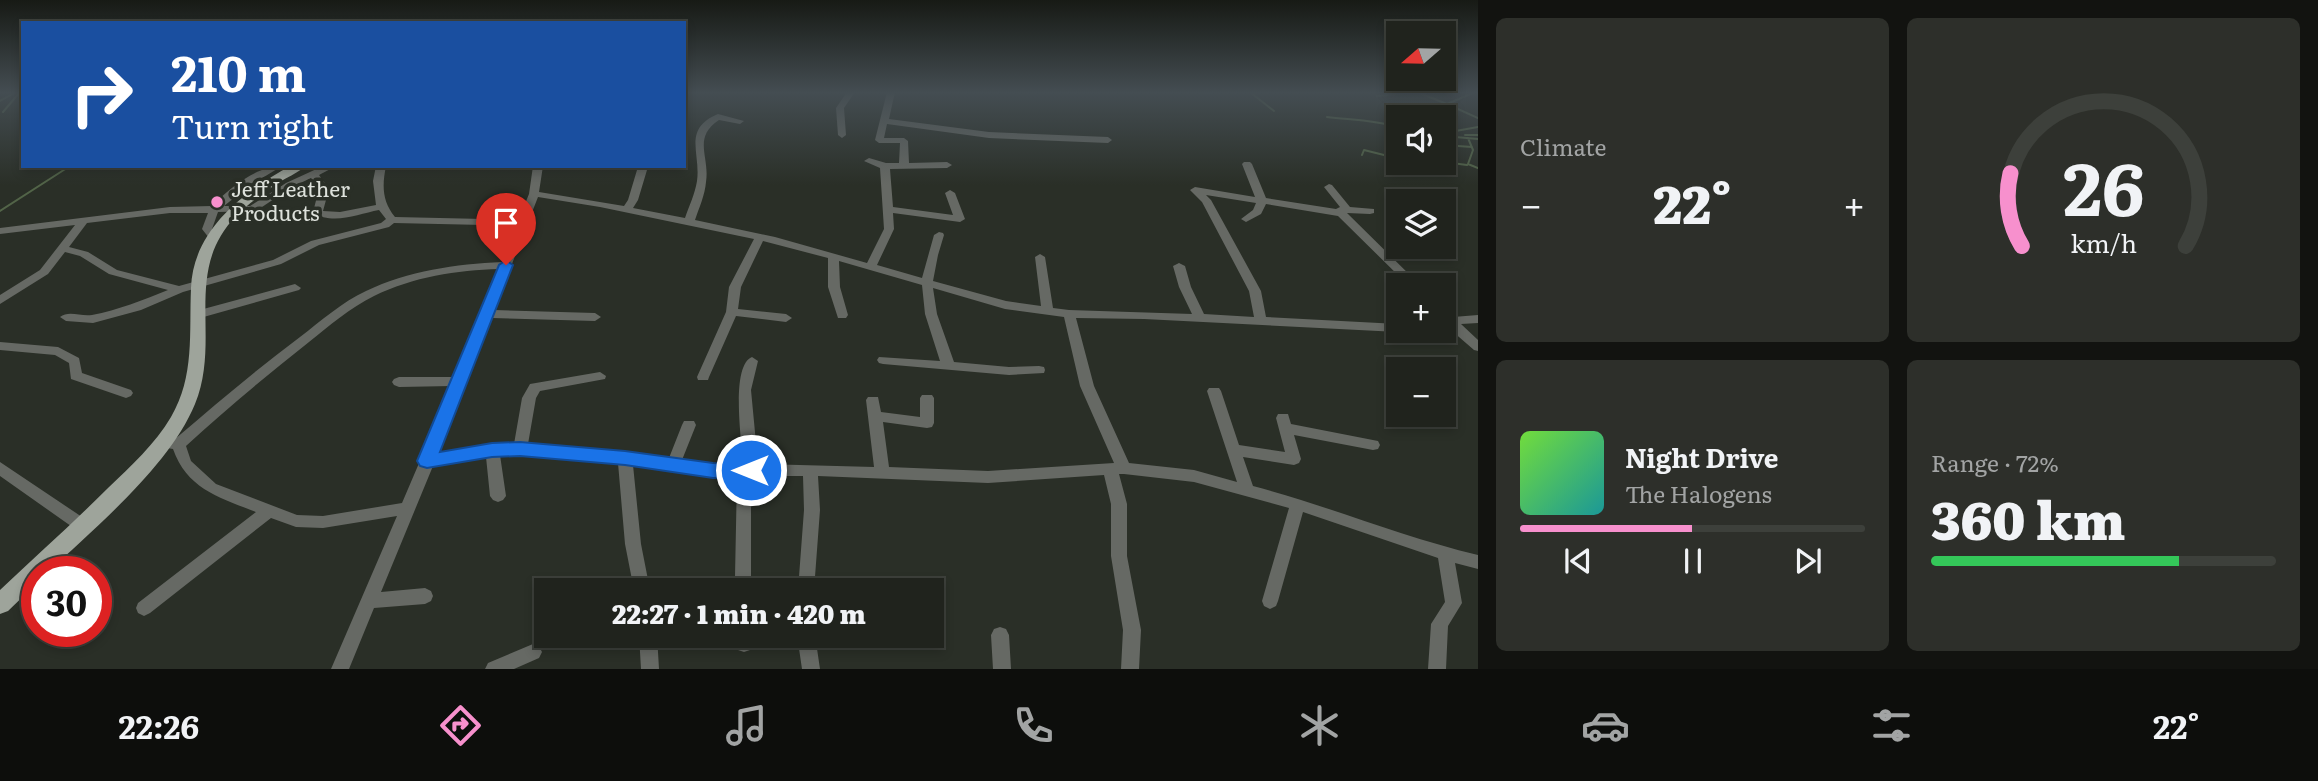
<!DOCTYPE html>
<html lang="en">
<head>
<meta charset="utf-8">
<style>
  :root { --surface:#20231d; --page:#2d2f2a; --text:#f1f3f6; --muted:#a2a4a4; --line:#3d403b; --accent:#f790cd }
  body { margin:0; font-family:Literata,serif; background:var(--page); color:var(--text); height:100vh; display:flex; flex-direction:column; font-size:26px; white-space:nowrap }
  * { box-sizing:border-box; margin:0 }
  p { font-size:23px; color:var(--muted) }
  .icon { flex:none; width:38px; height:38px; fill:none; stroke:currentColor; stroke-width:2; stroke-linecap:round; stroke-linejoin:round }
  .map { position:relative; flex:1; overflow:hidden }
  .details { display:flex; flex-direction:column; gap:18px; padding:18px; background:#121310; width:840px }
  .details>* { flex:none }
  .hud { position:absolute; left:21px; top:21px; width:665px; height:147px; border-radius:0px; box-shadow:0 4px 10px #0003,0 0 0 2px var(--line); background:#1a4fa0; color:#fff; overflow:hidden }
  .needle { width:46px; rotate:250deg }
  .buttons { position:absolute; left:1386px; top:21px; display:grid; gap:14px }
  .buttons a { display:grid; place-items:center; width:70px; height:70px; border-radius:0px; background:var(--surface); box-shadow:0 4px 10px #0003,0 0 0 2px var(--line); font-size:35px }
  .speed { position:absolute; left:21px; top:556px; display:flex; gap:14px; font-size:35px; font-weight:700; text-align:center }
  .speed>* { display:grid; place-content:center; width:91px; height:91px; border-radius:50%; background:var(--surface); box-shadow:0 4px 10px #0003,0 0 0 2px var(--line); line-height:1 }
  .speed .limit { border:10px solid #d22; background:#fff; color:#111 }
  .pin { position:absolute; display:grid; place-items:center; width:60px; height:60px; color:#fff; margin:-72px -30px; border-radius:50% 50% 50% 0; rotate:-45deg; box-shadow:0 0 7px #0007 }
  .pin .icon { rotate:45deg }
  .me { position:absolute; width:77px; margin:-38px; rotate:270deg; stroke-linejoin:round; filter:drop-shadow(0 0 5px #0008) }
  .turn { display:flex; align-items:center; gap:24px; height:147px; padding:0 35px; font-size:32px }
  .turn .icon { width:91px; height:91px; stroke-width:2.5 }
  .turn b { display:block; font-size:49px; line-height:60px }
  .big { font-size:52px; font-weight:800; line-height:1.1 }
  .details .card { flex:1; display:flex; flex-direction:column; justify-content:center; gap:10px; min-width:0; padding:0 24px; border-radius:10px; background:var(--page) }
  .details .dial { align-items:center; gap:0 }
  .dial svg { height:182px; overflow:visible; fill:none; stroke:var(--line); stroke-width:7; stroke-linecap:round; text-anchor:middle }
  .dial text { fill:var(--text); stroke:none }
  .song { display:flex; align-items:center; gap:21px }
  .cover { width:84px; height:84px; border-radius:10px; background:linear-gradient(135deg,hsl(100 70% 55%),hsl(180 70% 35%)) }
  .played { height:7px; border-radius:4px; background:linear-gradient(90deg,var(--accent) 50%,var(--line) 50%) }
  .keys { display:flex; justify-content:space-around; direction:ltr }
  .heat { display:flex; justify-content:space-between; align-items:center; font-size:38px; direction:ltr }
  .charge { height:10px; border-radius:5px; background:linear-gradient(90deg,#34c759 72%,var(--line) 0) }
  .details .tiles { flex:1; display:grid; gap:18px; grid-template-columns:repeat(2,1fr) }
  .trip { position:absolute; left:534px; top:578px; width:410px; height:70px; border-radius:0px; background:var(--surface); box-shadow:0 4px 10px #0003,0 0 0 2px var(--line); font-weight:800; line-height:70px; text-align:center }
  .tab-bar { display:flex; height:112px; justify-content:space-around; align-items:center; background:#0d0e0c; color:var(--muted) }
  .tab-bar .icon { width:49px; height:49px }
  .tab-bar .active { color:var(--accent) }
  .tab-bar b { font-size:32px; color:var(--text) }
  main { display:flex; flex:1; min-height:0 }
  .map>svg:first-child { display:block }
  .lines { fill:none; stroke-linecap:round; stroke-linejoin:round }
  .stream { stroke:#526448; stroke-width:2 }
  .minor { fill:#666964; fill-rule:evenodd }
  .major { fill:#9ea49b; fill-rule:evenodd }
  .route { fill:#1a73e8; stroke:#114b97; stroke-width:2 }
  .poi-dot { fill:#f790cd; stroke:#2a2f27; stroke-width:2.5 }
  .labels { text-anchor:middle; stroke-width:7; stroke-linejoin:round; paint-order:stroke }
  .poi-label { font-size:21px; fill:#dee2dc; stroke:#2a2f27; text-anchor:start }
</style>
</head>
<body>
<main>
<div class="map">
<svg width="1478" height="669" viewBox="0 0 1478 669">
  <rect width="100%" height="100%" fill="#2a2f27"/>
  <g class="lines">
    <path class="stream" d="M1199,92l10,1
      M1250,92l24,19
      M1417,92l30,12
      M1475,92l-28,12 31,14
      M1377,96l43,-4
      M0,101l16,-9
      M3,112l17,-20
      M1327,117c25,3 47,3 71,10
      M1444,130l6,2 28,-5
      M1392,133h6
      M1465,135h13
      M1444,136l34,3
      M1468,138l5,12 -5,14 10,4
      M1390,141l8,-2
      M1444,145l28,2
      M1398,148h-11l11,2
      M1362,155l2,-5 20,5 6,-2 -3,-5 4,-3 -1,-11
      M1444,162l23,3
      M0,211l70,-45"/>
    <path class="minor" d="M847,92h8l-11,16 2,27 -4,3 -4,-3 -2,-27z
      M887,92h8l-6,27 100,13 119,5 4,3 -4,3 -119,-5 -102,-14 -3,14h20l4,3 1,22 38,-1 5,3 -5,3 -57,1 3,38 60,8 -8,-22 5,-3 5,3 10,26 -5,3 -67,-9 1,16 -17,36 45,13 12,-43 5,-3 4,1 1,2 -6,20 -5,26 73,20 35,5 -6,-49 5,-3 5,3 8,51 16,2 123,4 -13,-27 -6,-21 6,-3 6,3 6,21 13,27 50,3 -5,-26 -47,-89 -12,-12 5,-3 60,10 -13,-33 2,-2h6l2,2 14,34 70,11 4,-2 -16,-20 5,-3 3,1 18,22 24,2v4l-4,1 -23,-1 73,72h-12l-70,-69 -72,-12 -5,10 -15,8 -5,-3 12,-9 3,-7 -50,-8 5,5 50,91 5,26 132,7v7h4l-4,1 -254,-13 -68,-1 18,68 35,77 65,7 43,12 -30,-91 2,-3h10l2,3 18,54 46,7 -9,-34 2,-4h10l3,10 87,17 2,4 -2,4 -5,1 -79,-15 7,24 -2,4 -5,2 -51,-8 10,29c76,20 149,51 225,69v14l-23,-6 7,40 -14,23 -2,43h-18l3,-45 14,-22 -7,-44 -135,-46 -25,89 -2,5 -6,3 -6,-3 -2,-5 27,-93 -95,-26 -70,-8h-5l8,30v52l14,74 -2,39h-18l2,-39 -12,-74v-52l-7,-29 -116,8 -170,-7 2,34 -6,80h-16l6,-80 -1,-34h-52v114h-71l-2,-5 2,-5 6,-2 49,-1 2,-101 -64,-4 -40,-7 8,79 9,46h-16l-9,-46 -7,-81 -98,-9 -20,1 6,41 -3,4 -5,2 -5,-2 -3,-4 -4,-39 -53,9 -52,126 44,-4 6,3 2,5 -2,5 -6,3 -51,4 -25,61h-18l66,-153 -74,12 -27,-1 -25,-9 -121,95 -6,3 -6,-3 -2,-5 2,-5 118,-91c-36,-14 -69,-23 -83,-63l-6,-1 -2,-4 2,-4 8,-1c41,-35 82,-70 125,-102 21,-16 42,-35 66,-46 42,-20 90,-27 136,-29l16,-39 -34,2 -90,-2 -5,4 -70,18 -38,19 -98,28 -42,18 -48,13 -27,-2 -6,-4c9,-7 21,0 32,-2 26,-5 51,-15 76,-25l-59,-16 -29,-18 -15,-4 -17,22 -48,30v-9l40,-25 35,-45 -75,9v-6l170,-21 42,-1c18,-18 44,-40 70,-40l-33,20 -25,20h26l36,-23 37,-17h13l-17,9 10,14 -6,22 17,1 36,-7 -3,-24 3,-15h10c-4,20 -4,35 9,51l89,2 36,-3 9,-22 4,-28h10l-4,26 85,14 4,-6 9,-30 5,-3 5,3 -9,30 -5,8 52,10c4,-12 10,-24 12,-37 4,-28 -15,-52 21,-67l26,7 -4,3 -21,-4c-27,18 -9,36 -13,62 -1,13 -7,26 -11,38l80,17 92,26 17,-34 -4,-61 -16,-7 5,-3 17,5h13l1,-20h-21l-4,-3zM311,178l8,11 -6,23c19,14 45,2 66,-2l7,9 -5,4 -70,18 -38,19 -94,26 -62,-16 -29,-18 -19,-5 18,-24 83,-10h38l-6,16 7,9h8l1,-2 -6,-7 6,-17 38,-1 36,-24zM538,197l62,10 154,32 -25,48 -3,25 -29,65 1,3h10l1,-3 27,-61 50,6 6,-4 -6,-4 -48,-5 3,-22 22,-46 65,17v29l10,31h8l2,-3 -8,-28 -1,-26 83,24 3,29 15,47 -61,-4 -2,3 2,3 4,1 126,11 35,-2 1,-3 -1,-3 -5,-1 -30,1 -55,-5 -17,-48 -4,-26 72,21 59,8 16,69 34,77 -126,8 -99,-4 -6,-45 44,6 5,-1 2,-4v-25l-2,-3h-10l-2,3v19l-39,-5 -3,-15h-10l-2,3 8,67 -116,-3 -7,-74 7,-29 -6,-4c-22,9 -10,86 -9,107h-30l-31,-4 14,-35 -2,-4h-10l-2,4 -13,33 -141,-14 8,-46 4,-7 65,-12 1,-3 -6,-4 -70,12 -8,14 -8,46 -22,1 -54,9 54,-136 103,3 6,-4 -6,-4 -101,-3zM499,269l-43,108h-57l-5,2 -2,3 2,3 5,2 53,-1 -50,117 -79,13 -26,-1 -81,-31 -25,-23 -5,-15c39,-36 80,-70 123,-104 20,-16 41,-34 65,-46 39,-19 83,-26 125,-27z
      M295,284l6,4 -2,2 -99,28 -6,-4 2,-3z
      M1444,311l9,6 25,-2v8l-17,1 17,16v11l-4,-1 -30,-26z
      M0,342l58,5 21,11 3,15 49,17 2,3 -2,3 -5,2 -55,-19 -2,-16 -14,-8 -55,-5z
      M0,462l88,59 3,5 -3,5 -5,1 -5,-1 -78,-55z
      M1000,627l6,2 3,6 2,34h-18l-2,-34 3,-6z
      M639,635h18l2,34h-18z
      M735,635h18v9l-3,6 -6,2 -6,-2 -3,-6z
      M797,635h18l5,34h-18z
      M533,644l6,2 3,6 -3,6 -25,11h-29l3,-6z"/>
    <path class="major" d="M290,166h15c-6,6 -15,10 -22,14 -17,11 -33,22 -47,36 -54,56 -14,122 -41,188 -25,61 -99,123 -147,168h-11v11l-29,28 -8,3v-24c36,-34 73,-67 108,-102 23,-22 47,-44 63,-71 24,-41 18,-84 20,-129 2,-58 52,-96 99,-122z"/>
  </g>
  <linearGradient id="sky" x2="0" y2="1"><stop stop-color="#171a15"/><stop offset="0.5" stop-color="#444d52"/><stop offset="1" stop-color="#444d52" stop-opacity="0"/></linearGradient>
  <rect width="1478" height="185" fill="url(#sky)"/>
  <path class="route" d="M506,260l7,5 -73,187 52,-9 28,-1 105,9 88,12 44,2 3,5 -3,6 -44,2 -88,-13 -105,-9 -28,1 -65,11 -7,-2 -3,-5 82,-196z"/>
  <circle class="poi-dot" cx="217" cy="202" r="7"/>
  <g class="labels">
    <g class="poi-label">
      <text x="231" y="197">Jeff Leather<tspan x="231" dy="24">Products</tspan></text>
    </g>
  </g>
</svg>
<div class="buttons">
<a><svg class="needle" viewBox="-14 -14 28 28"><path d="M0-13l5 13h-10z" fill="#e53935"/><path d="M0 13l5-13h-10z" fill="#a2a4a4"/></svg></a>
<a><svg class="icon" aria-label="sound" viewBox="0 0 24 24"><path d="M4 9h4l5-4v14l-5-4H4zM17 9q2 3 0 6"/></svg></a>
<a><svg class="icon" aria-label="layers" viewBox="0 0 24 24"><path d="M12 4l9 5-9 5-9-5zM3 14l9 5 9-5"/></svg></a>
<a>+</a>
<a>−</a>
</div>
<div class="speed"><div class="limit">30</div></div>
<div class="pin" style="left:506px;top:265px;background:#d93025"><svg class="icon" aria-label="arrive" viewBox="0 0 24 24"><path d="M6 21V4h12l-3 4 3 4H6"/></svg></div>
<svg class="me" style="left:751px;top:470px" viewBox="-20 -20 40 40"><circle r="17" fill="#1a73e8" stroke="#fff" stroke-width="3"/><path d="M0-11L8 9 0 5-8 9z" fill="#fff"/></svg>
<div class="trip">22:27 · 1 min · 420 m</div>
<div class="hud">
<div class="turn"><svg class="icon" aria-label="right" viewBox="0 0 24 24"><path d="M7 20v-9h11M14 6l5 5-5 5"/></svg><div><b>210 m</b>Turn right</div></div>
</div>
</div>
<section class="details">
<div class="tiles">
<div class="card"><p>Climate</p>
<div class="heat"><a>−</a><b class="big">22°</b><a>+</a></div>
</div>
<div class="card dial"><svg viewBox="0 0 100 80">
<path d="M14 69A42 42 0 1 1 86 69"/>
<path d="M14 69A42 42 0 0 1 9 37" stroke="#f790cd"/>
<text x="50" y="56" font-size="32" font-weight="700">26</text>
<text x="50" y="72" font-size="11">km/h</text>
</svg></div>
<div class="card">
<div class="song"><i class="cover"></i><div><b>Night Drive</b><p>The Halogens</p></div></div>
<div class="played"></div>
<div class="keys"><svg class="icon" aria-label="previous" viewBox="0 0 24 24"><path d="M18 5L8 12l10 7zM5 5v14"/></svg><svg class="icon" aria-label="pause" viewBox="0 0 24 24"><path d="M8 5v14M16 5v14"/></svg><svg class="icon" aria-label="next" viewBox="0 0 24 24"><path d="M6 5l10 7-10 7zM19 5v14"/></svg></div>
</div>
<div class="card"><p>Range · 72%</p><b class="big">360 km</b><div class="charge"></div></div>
</div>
</section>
</main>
<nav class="tab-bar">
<b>22:26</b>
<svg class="icon active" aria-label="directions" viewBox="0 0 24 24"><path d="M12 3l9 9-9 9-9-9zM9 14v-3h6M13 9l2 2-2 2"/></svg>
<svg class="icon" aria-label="music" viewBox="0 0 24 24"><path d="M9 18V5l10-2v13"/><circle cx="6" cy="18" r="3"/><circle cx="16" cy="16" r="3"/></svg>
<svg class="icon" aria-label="phone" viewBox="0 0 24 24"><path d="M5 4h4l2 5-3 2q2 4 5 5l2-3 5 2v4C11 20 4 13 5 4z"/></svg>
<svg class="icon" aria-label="climate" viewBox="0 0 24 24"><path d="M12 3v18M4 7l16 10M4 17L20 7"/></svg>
<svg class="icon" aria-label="car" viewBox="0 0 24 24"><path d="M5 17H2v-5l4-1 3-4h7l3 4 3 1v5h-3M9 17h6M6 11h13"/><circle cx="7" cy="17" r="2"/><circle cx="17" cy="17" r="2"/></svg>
<svg class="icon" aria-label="filters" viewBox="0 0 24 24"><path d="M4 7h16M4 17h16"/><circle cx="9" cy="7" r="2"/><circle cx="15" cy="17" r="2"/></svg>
<b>22°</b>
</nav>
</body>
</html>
